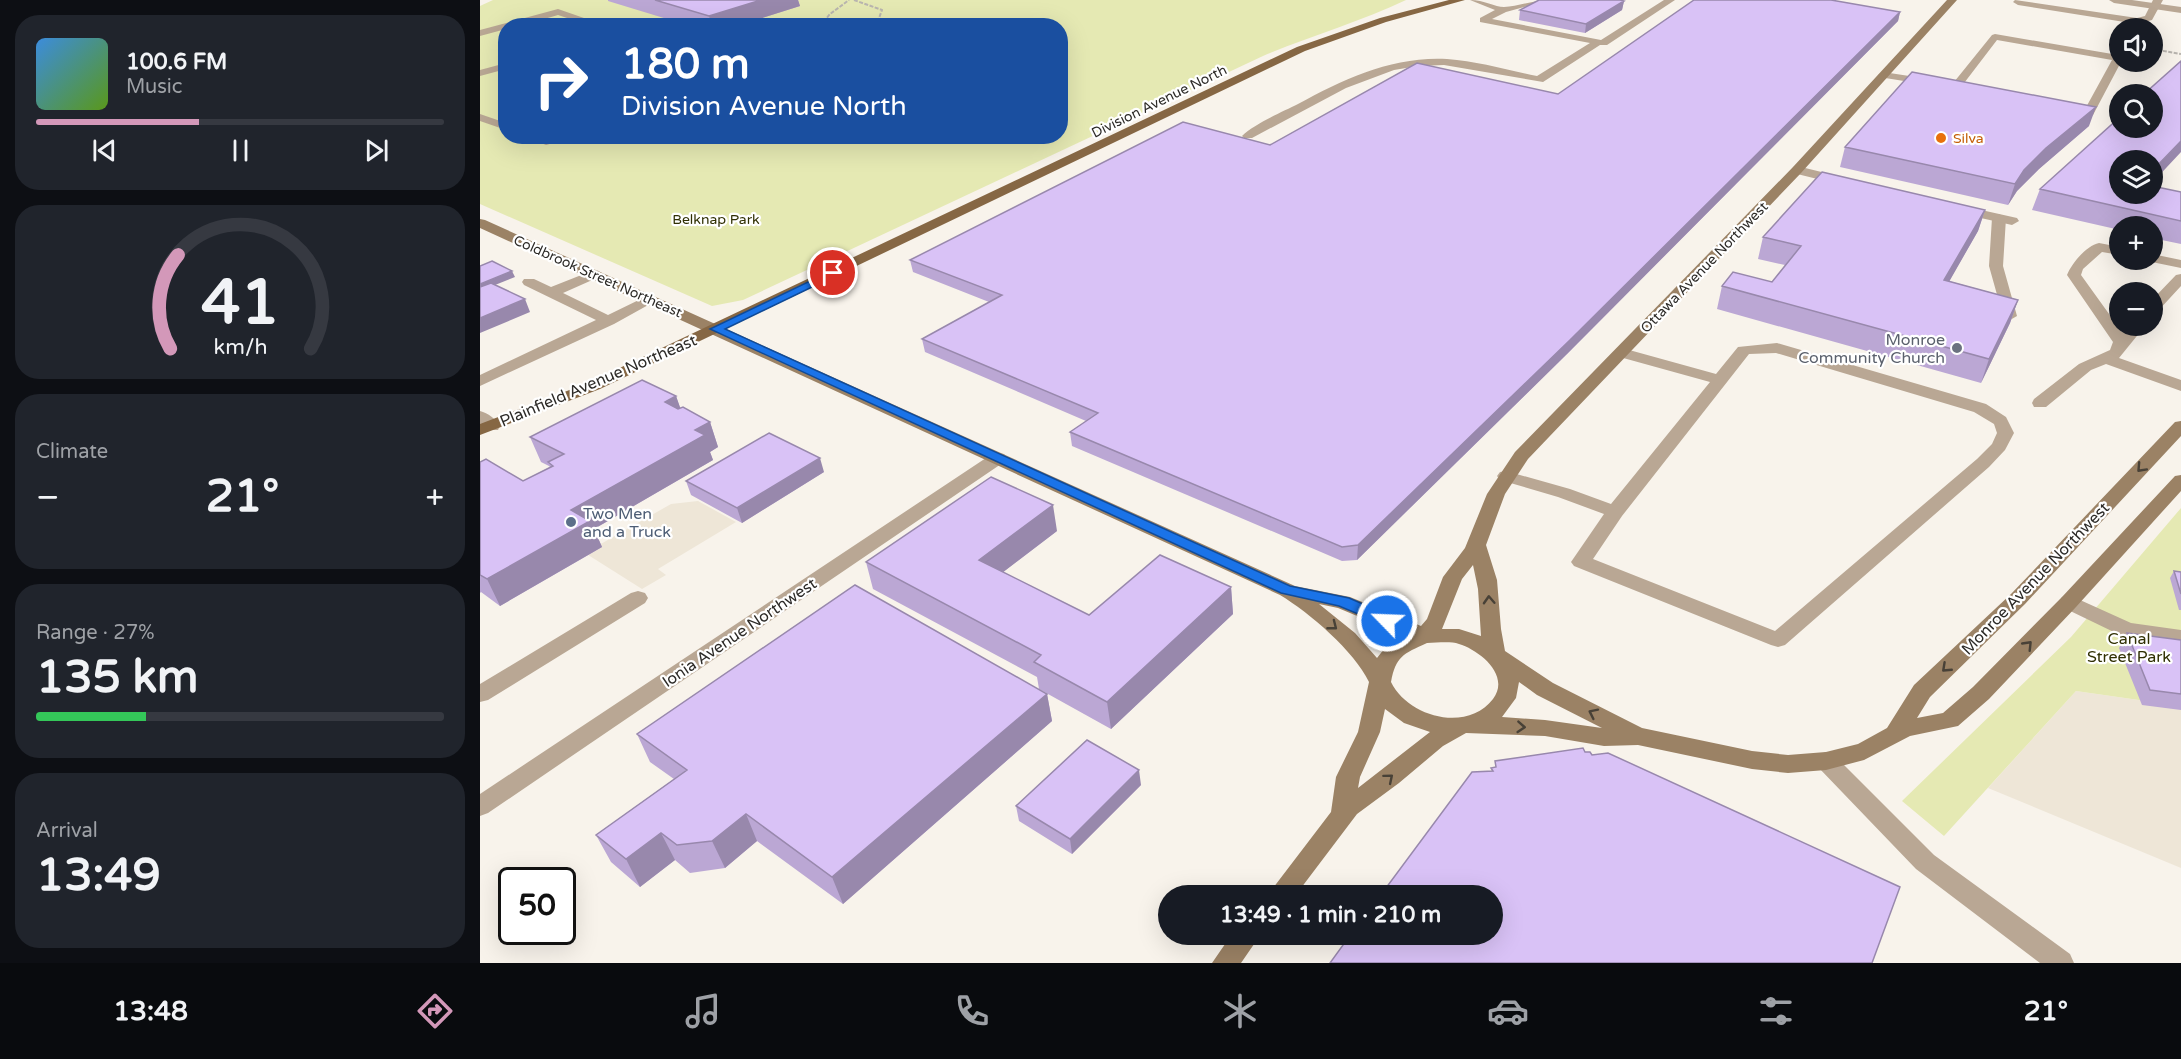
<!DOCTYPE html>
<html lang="en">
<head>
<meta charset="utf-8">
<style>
  :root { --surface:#171b24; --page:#20242c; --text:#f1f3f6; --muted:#9ea1a6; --line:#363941; --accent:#d398b9 }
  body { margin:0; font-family:"Varela Round",sans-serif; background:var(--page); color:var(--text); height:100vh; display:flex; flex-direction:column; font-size:22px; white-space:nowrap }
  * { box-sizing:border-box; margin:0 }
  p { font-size:20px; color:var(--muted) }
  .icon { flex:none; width:33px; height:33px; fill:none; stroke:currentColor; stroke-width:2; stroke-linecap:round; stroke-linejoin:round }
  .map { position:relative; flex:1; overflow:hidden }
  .drawer { display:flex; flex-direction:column; gap:15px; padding:15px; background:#0d0f14; width:480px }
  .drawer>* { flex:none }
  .hud { position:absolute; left:18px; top:18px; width:570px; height:126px; border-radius:24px; box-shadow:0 6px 24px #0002; background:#1a4fa0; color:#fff; overflow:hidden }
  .fabs { position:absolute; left:1629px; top:18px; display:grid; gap:12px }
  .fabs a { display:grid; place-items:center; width:54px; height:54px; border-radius:50%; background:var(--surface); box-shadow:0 6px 24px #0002; font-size:30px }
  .speed { position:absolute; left:18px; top:867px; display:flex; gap:12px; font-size:30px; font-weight:700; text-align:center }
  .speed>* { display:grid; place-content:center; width:78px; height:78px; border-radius:50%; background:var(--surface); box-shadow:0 6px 24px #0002; line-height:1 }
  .speed .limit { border:3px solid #111; border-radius:9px; background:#fff; color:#111 }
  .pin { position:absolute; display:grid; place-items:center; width:51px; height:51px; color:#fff; margin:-26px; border:3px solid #fff; border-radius:50%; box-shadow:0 2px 6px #0007 }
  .me { position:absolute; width:66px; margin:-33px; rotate:294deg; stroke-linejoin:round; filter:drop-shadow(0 0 4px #0008) }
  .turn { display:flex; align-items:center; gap:21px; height:126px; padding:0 24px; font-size:27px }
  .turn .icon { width:78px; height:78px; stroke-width:2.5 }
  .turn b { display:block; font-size:42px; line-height:51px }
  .big { font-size:45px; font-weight:800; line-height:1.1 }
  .drawer .card { flex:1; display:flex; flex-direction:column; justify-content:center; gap:9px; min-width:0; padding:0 21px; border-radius:24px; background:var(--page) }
  .drawer .dial { align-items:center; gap:0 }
  .dial svg { height:156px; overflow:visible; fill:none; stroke:var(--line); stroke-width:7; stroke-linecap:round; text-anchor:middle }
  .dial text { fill:var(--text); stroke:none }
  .song { display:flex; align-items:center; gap:18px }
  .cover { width:72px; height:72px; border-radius:9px; background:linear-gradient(135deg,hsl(210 70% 55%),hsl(90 70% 35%)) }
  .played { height:6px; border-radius:3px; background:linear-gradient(90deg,var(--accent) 40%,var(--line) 40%) }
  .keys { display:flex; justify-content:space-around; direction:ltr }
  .heat { display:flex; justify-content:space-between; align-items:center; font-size:33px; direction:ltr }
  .charge { height:9px; border-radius:4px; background:linear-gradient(90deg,#34c759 27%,var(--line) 0) }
  .trip { position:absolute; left:678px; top:885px; width:345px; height:60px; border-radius:30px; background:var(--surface); box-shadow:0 6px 24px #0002; font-weight:800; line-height:60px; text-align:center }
  .tabs { display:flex; height:96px; justify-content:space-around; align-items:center; background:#090b0e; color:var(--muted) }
  .tabs .icon { width:42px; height:42px }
  .tabs .on { color:var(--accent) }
  .tabs b { font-size:27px; color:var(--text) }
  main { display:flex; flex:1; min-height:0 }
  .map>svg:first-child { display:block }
  .built { fill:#eee6d7 }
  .green { fill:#e5e9b3; fill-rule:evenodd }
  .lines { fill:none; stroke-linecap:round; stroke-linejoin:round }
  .path { stroke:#b9b5af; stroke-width:2; stroke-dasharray:4 1.5; stroke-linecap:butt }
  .lane { fill:#b9a794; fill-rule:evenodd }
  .street { fill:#b9a794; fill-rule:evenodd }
  .secondary { fill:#9b8265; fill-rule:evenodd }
  .primary { fill:#866744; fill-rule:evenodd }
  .wall { fill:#bba7d4 }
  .shaded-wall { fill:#9888ac }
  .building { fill:#d9c2f6; stroke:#9888ac; stroke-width:1.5 }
  .oneway { stroke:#484137 }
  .route { fill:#1a73e8; stroke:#114b97; stroke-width:1.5 }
  .food-dot { fill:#e8710a; stroke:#fff; stroke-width:2 }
  .worship-dot { fill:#6b7280; stroke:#fff; stroke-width:2 }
  .service-dot { fill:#5c6f8a; stroke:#fff; stroke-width:2 }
  .labels { text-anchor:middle; stroke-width:4.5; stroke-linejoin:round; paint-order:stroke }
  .far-street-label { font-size:14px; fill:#2d2b28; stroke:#fff }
  .far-food-label { font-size:14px; fill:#c56008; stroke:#fff; text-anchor:start }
  .far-park-label { font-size:14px; fill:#303003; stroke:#fff }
  .worship-label { font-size:16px; fill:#5b616d; stroke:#fff; text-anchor:end }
  .street-label { font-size:16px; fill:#2d2b28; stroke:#fff }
  .service-label { font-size:16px; fill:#4e5e75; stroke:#fff; text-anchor:start }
  .park-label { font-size:16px; fill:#303003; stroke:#fff }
</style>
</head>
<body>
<main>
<section class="drawer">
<div class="card">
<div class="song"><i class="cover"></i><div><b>100.6 FM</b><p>Music</p></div></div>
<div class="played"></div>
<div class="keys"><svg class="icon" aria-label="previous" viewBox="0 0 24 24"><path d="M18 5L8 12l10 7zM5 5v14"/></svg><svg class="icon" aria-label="pause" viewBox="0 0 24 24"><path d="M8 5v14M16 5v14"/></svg><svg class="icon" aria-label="next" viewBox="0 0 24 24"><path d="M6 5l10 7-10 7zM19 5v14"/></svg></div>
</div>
<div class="card dial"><svg viewBox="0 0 100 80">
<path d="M14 69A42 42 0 1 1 86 69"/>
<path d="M14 69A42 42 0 0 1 18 21" stroke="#d398b9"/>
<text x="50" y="56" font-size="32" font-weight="700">41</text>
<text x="50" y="72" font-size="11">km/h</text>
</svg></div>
<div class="card"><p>Climate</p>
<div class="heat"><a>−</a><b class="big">21°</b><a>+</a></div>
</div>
<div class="card"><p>Range · 27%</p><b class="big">135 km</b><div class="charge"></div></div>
<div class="card"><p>Arrival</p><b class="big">13:49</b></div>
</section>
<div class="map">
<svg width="1701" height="963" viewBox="0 0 1701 963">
  <rect width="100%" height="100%" fill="#f8f3eb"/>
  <path class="built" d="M218,501l38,21 -78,47 8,6 -24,14 -57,-36 86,-49z
    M1596,691l105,15v162l-193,-80z"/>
  <path class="green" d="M13,0h913c-46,22 -96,36 -143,56l-520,244 -31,6 -232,-102v-198zM26,26h554v110h-554z
    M1701,508v198l-105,-15 -132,145 -42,-35 169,-164z"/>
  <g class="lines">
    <path class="path" d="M374,0l28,10 -6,16
      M340,26l10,-12 19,-14
      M1672,49l29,5"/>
    <path class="lane" d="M990,0c14,0 25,7 34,7 13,0 29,-7 45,-7l-43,12 -14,7 109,21 63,-40h11l-68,45h-7l-57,37 -99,-17 -26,1 -24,4 -48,18 -94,50h-8l-2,-2c12,-12 40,-24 56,-32 46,-25 95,-48 149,-45 30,2 60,11 90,17l53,-33 -110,-21v-4l15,-8z
      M1535,0l122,18 8,-2 8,-16h10l-11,20 -15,4 -119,-19 -5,-3z
      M78,9l49,17h-16l-33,-11 -38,11h-14v3l-26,7v-6z
      M1515,34l123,21 3,7 -28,53 -6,3 -20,-6 6,-3 11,2 28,-51 -115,-20 -39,51h-8v-4l42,-52z
      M26,63v6l-26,7v-6z
      M1403,72l46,7 5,3 -5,3 -50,-8 -1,-2z
      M0,114l26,9v7l-26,-9z
      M44,136h55l-33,9z
      M1519,214l7,4 -3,48 14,50 -7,4 -7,-4 -14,-50 3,-48z
      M1619,243l21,4v8l-18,-3 -19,17 -2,6 41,57 7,-6h16l-26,32 62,22v11l-75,-27 -15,6 -45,37h-12l-2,-4 2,-4 45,-35 31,-14 3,-8 -46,-67c5,-12 19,-29 32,-32z
      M1672,254l29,6v8l-34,-7 5,-1z
      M114,270l5,1 2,3 -2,3 -36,16 45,22 39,-19 5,-1 7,4 -45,25 -134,62v-11l116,-55 -72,-35 -2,-3 2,-3h10l17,8z
      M1701,274v12l-24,26 -5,1v-13l24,-25z
      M1297,343l209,61 20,13 8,16 -9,17 -16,17 -204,178 -7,2 -7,-2 -197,-79 -3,-4 33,-48 -46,-17 -58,-17 -3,-4 3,-4 6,-1 64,18 41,15 99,-122 -94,-26 -2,-3 2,-3 6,-2 94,26 22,-27zM1296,353l198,59 20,12 3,9 -5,11 -15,15 -202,172 -182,-72 29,-43 127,-162z
      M0,411c8,2 16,8 20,15l-2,4h-12l-6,-5z
      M158,591l7,2 3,5 -3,5 -157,97 -8,2v-18l151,-91z
      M1589,595l62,28 50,7v14l-61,-9 -58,-28 -3,-5 3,-5z
      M1346,752l8,3 100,100 136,99 4,9h-34l-124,-94 -98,-102 -4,-6 4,-6z"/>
    <path class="street" d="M1629,0h23l49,7v6l-67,-10z
      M1317,166l49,12 2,3 -6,4 -49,-12v-6z
      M1479,205l58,13 2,3 -7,4 -58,-13 -1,-3z
      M518,453l6,1 3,4 -3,4 -516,351 -8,3v-22l512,-340z"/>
    <path class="secondary" d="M1467,0h10l-156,173 -273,286 -23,35 -19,51 11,35 4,49 4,22 48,32 89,45 110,23 36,4 38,-3 32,-8 29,-16 27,-43 97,-91 164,-172 6,-1v15l-156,168 -95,93 -13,21 26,-5 30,-26 89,-90 113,-121 6,-1v16l-105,116 -87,92 -31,27 -48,10 -46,24 -38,10 -38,3 -36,-4 -114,-24 -34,1 -59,-10 -79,-3 -23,13 -44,37 -42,31 -62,82h-28l64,-84 5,-35 22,-45 11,-50c-15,-31 -59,-69 -89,-87l-800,-367v-9l5,1 810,366 55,11 71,29 6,-7 16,-42 22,-29 22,-54 28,-42 278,-285zM993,565l5,24 3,47 -22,-7h-17l20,-50zM839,604l19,4 67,28 -17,8 -11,14 -22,-25zM947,643c10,0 23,-2 32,1 20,6 52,31 34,55 -26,34 -85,18 -102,-17 5,-26 12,-28 36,-39zM1039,682l18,13 65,33 -57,-8 -43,-3 14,-19zM905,709l19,14 26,9 -72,56 2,-11 20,-45z
      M752,934h29l-20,29h-29z"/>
    <path class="primary" d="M969,0h16l-79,22 -81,29 -705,338 -120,46v-11l108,-41 709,-336 83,-29z"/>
  </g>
  <path class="wall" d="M128,0h190l2,6 -63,20h-47l-82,-25z
    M1144,1l-2,9 -37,23 -66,-13 1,-10z
    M1420,12l-2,9 -330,332 -211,207 -15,1 -270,-115 -2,-14 16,-11 -161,-69 -3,-13 67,-37 -76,-30 -3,-12 360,-115 288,-51z
    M1609,126l-50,43 -22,22 -9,14 -168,-38 5,-20z
    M1560,189l80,5 61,-2v52l-29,-6v-12h-32v4l-88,-20z
    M1505,210l-7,21 -29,50 69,19 -8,23 -29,60 -264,-74 5,-23 50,-4 13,-17 -27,-6 5,-22z
    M196,396l4,12 30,14 8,25 -8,5 3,8 -119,69 8,18 -102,59 -19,-14 -1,1v-131l43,19 27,-14 -1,-1 -8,-4 -11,-25z
    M344,472l-82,51 -51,-28 -5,-14z
    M577,531l-54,41 86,43 142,-28 2,27 -122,115 -72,-40 -2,-12 -164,-88 -7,-27z
    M1694,571l7,1v38h-2l-9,-32z
    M1647,633l54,7v70l-39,-5 -23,-57z
    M567,694l5,27 -209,183 -86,-63 -32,27 -35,5 -15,-13 -35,27 -29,-25 -15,-27 78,-56 -24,-17 -13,-28z
    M661,785l-69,69 -53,-33 -3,-15z"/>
  <path class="shaded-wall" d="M281,0h37l2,6 -63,20h-25l-3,-10z
    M1144,1l-2,9 -37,23 1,-9z
    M1420,12l-2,9 -330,332 -211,207 1,-15z
    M1616,107l-7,19 -50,43 -22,22 -9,14 7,-21 9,-14 22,-22z
    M1701,141v11l-29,31v-12z
    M1505,210l-7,21 -41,72 7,-23z
    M32,271l3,6 -35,14v-7z
    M45,299l5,13 -50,21v-15z
    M1538,300l-8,23 -29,60 8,-24z
    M196,396l9,25 -20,-19z
    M230,422l8,25 -8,5 3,8 -119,69 8,18 -102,59 -13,-27 84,-69 124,-80z
    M340,458l4,14 -82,51 -5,-15z
    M573,505l4,26 -72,55 -6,-26z
    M751,587l2,27 -122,115 -4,-27z
    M567,694l5,27 -209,183 -11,-27z
    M659,770l2,15 -69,69 -2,-15z
    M266,814l11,27 -32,27 -13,-27z
    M181,833l14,27 -35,27 -14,-28z"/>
  <path class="building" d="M175,0h106l-52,16z
    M1059,0h81l4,1 -38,23 -66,-14z
    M1214,0h137l69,12 -330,328 -212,205 -16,2 -272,-115 28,-19 -176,-74 80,-44 -92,-35 273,-138 87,23 147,-82 141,31z
    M1701,61v80l-29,30v-11h-32v34h32v-8l29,6v29l-141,-32 80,-72v11h32v-34h-8z
    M1432,72l184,35 -50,41 -22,22 -9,14 -170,-37z
    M1342,172l163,38 -41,70 74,20 -29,59 -267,-73 11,-14 39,10 29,-36 -38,-9z
    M12,261l20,10 -32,13v-18z
    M11,283l34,16 -45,19v-31z
    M162,380l34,16 -11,6 13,7 5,-2 27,15 -15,8 10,5 -134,75 19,11 -103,58 -7,-4v-113l6,-3 37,22 30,-15 -5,-4 16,-8 -34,-17z
    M289,433l51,25 -83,50 -51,-27z
    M511,477l62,28 -74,55 110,55 71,-60 71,32 -124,115 -73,-40 7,-7 -175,-93z
    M1694,571l7,1v22z
    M375,585l192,109 -215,183 -86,-63 -34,27 -35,4 -16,-12 -35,26 -30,-24 91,-65 -50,-36z
    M1647,633l54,7v54l-31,-4z
    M607,740l52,30 -69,69 -54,-33z
    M1103,748l2,4h5l2,3 16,-2 292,134 -28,76h-542l21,-29h141v-38h-112l92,-124 21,-1 -2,-3 5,-1 -1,-6z"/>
  <defs><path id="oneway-chevron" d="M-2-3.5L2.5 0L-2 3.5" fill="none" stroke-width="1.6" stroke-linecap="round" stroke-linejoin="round" transform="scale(1.5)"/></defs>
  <g class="oneway">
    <use href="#oneway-chevron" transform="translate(1661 468) rotate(133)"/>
    <use href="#oneway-chevron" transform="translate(1009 600) rotate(-93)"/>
    <use href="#oneway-chevron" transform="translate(853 626) rotate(38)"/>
    <use href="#oneway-chevron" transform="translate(1548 645) rotate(-46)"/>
    <use href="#oneway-chevron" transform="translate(1466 668) rotate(137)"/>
    <use href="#oneway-chevron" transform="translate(1113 713) rotate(-154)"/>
    <use href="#oneway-chevron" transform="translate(1041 727) rotate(4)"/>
    <use href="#oneway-chevron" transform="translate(909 778) rotate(-40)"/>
  </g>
  <path class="route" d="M353,270l4,1v4l-112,54 565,257 59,12 44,19 2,4 -2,3h-11l-43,-18 -58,-13 -571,-264z"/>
  <circle class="food-dot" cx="1461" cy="138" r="6"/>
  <circle class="worship-dot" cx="1477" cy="348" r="6"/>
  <circle class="service-dot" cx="91" cy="522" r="6"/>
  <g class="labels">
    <g class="far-street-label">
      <text transform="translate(679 101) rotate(-26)" y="5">Division Avenue North</text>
      <text transform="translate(1224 267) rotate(-46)" y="5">Ottawa Avenue Northwest</text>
      <text transform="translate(118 276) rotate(24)" y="5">Coldbrook Street Northeast</text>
    </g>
    <g class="far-food-label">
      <text x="1473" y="143">Silva</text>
    </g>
    <g class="far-park-label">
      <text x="236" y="224">Belknap Park</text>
    </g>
    <g class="worship-label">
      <text x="1465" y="345">Monroe<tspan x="1465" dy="18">Community Church</tspan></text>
    </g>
    <g class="street-label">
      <text transform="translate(118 380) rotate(-23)" y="6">Plainfield Avenue Northeast</text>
      <text transform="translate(1555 578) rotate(-46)" y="6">Monroe Avenue Northwest</text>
      <text transform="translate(259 632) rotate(-34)" y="6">Ionia Avenue Northwest</text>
    </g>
    <g class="service-label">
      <text x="103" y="519">Two Men<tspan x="103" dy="18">and a Truck</tspan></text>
    </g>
    <g class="park-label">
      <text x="1649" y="644">Canal<tspan x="1649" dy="18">Street Park</tspan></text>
    </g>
  </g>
</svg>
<div class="fabs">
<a><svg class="icon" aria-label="sound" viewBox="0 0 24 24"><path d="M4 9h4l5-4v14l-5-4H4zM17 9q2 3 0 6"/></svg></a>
<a><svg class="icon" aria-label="search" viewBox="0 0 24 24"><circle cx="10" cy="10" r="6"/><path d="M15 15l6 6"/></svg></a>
<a><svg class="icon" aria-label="layers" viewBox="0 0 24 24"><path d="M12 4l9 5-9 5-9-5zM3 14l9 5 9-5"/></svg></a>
<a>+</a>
<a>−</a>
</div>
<div class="speed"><div class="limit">50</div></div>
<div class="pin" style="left:353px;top:273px;background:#d93025"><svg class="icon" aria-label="arrive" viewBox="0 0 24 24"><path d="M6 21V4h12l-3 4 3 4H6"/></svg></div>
<svg class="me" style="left:907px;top:621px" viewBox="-20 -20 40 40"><circle r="17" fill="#1a73e8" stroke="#fff" stroke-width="3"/><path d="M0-11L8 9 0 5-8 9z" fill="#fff"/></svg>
<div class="trip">13:49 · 1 min · 210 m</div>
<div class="hud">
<div class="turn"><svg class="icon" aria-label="right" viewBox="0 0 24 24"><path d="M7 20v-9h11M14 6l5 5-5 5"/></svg><div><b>180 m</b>Division Avenue North</div></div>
</div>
</div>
</main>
<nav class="tabs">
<b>13:48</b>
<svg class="icon on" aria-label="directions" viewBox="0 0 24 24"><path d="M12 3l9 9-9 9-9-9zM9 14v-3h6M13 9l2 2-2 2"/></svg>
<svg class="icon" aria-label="music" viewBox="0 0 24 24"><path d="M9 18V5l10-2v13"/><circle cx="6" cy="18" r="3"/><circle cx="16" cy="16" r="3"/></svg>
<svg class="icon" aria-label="phone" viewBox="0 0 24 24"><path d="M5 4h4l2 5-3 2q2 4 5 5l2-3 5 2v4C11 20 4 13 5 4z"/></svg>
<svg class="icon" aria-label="climate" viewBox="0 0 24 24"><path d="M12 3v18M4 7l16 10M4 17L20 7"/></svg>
<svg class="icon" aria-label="car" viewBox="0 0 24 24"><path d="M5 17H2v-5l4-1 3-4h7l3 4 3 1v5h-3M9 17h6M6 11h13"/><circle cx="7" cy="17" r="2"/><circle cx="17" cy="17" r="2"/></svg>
<svg class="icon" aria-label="filters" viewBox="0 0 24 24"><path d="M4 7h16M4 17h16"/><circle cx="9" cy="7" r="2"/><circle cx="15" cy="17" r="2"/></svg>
<b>21°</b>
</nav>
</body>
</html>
